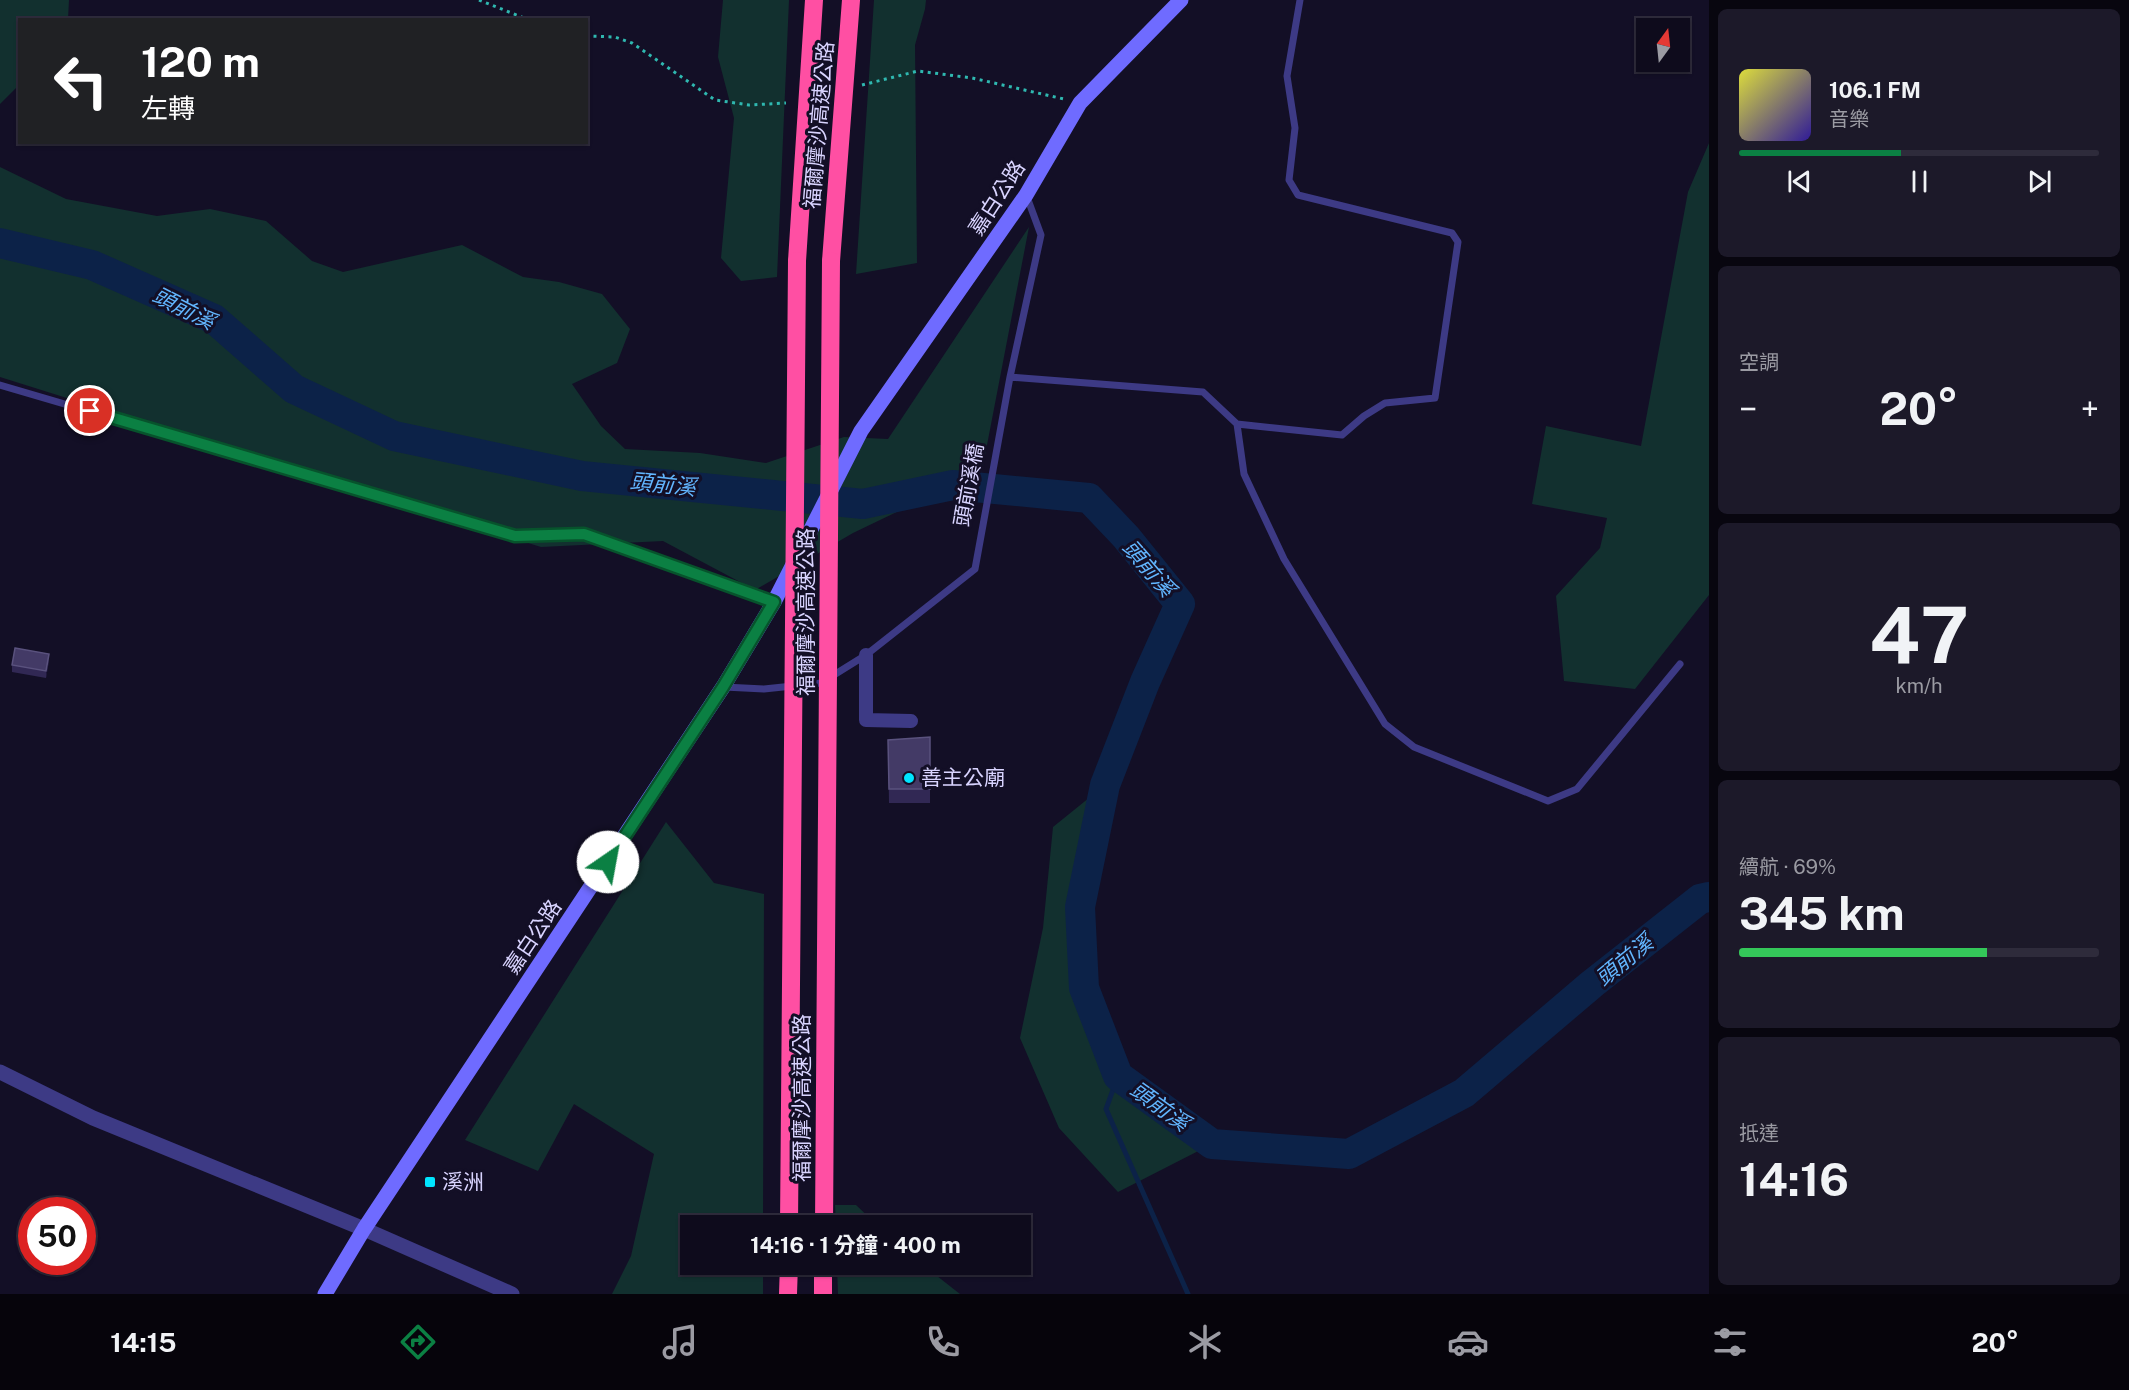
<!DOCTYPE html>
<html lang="zh-TW">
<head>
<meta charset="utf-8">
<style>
  :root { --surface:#0e0b1c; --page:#1c1929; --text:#f1f3f6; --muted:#9b9ba3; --line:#2e2b3b; --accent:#0b8043 }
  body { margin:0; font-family:"Public Sans","Noto Sans TC",sans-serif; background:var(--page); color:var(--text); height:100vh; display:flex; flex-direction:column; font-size:22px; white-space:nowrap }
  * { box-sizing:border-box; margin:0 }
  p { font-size:20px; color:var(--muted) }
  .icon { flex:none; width:33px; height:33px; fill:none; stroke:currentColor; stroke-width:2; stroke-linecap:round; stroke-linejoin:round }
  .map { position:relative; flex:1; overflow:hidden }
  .drawer { display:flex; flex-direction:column; gap:9px; padding:9px; background:#08060f; width:420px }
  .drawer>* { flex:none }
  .banner { position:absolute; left:18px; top:18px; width:570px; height:126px; border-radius:0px; box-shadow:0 2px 4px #0004,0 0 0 2px var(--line); background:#202124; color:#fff; overflow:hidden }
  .needle { width:39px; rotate:15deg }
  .tools { position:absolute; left:1636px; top:18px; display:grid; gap:12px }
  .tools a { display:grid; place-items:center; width:54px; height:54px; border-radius:0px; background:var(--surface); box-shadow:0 2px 4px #0004,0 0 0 2px var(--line); font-size:30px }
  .speed { position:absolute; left:18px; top:1197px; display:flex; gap:12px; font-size:30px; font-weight:700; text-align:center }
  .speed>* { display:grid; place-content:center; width:78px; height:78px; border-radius:50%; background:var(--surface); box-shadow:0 2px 4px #0004,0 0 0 2px var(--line); line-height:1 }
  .speed .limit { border:9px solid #d22; background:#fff; color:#111 }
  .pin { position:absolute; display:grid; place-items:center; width:51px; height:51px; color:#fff; margin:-26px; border:3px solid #fff; border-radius:50%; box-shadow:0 2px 6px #0007 }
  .me { position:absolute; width:66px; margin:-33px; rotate:33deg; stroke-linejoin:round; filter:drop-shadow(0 0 4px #0008) }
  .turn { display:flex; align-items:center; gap:21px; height:126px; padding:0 24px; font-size:27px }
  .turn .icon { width:78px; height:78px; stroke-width:2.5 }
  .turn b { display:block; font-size:42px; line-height:51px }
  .big { font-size:45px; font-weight:700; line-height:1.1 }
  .drawer .widget { flex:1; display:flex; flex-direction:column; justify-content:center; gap:9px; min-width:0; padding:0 21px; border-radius:9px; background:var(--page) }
  .drawer .dial { align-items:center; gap:0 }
  .dial b { font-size:78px; line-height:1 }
  .song { display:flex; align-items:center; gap:18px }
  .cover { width:72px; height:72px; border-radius:9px; background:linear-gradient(135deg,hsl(60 70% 55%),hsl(250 70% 35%)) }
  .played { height:6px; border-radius:3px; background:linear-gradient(90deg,var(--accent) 45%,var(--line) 45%) }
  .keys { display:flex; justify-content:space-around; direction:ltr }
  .heat { display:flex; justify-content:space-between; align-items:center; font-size:33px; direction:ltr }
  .charge { height:9px; border-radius:4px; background:linear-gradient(90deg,#34c759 69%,var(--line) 0) }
  .trip { position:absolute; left:680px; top:1215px; width:351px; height:60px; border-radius:0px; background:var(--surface); box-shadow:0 2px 4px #0004,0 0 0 2px var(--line); font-weight:700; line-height:60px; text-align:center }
  .tabs { display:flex; height:96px; justify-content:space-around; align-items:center; background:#06040b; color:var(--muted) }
  .tabs .icon { width:42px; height:42px }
  .tabs .selected { color:var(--accent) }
  .tabs b { font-size:27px; color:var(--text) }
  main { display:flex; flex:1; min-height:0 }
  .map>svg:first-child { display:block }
  .green { fill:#12302f }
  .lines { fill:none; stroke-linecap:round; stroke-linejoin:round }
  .stream { stroke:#0c2248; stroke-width:5 }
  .river { stroke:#0c2248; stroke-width:30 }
  .path { stroke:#2fb8b0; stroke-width:3; stroke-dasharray:3 4.5; stroke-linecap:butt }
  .service { stroke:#3d3a85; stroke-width:7 }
  .minor { stroke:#3d3a85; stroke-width:14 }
  .tertiary { stroke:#3d3a85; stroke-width:15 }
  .secondary { stroke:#6f6bff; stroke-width:15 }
  .motorway { stroke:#ff4fa3; stroke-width:18 }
  .motorway-bridge { stroke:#ff4fa3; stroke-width:18 }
  .wall { fill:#312854 }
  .shaded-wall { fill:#1d163a }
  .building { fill:#433a66; stroke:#5a527e; stroke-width:1.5 }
  .route-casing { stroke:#07532c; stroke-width:15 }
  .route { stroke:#0b8043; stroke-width:10 }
  .poi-dot { fill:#00e5ff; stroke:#130f26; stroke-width:2 }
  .labels { text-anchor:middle; stroke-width:6; stroke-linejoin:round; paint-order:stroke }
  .street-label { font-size:21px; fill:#d9d4ff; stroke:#130f26 }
  .poi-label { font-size:21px; fill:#d9d4ff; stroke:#130f26; text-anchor:start }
  .water-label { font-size:22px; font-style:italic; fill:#62b6ff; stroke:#130f26 }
</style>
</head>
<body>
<main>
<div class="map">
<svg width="1709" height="1294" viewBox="0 0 1709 1294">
  <rect width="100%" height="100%" fill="#130f26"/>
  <path class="green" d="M0,0h69l-1,19 -48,1 -1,65 -19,19z
    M723,0h66l-12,277 -36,4 -20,-23 13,-140 -16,-61z
    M874,0h52l-1,9 -10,36 2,218 -61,11z
    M1709,143v452l-74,94 -71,-8 -8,-85 44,-48 7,-30 -75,-14 14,-78 95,20 47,-254z
    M0,167l66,32 91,17 53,-7 56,12 46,40 31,11 119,-27 61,32 36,5 43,12 28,35 -13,34 -45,21 29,42 24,23 75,4 66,10 78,-26 44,2 141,-212 -47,244 -129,62 -98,57 -92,-49 -122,6 -541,-170z
    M1105,785l-25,122 4,81 34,88 94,68 -94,48 -59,-64 -39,-90 23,-110 10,-101z
    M666,822l48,61 50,11 -1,331 -73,1v38l73,1v29h-151l19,-38 23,-102 -80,-50 -36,67 -73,-31z
    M835,1205h21l21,20h-41z
    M837,1265h86l37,29h-122z"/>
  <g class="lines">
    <path class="stream" d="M1118,1076l-12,33 82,185"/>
    <path class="river" d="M0,243l92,22 122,54 80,70 100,47 188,40 281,28 90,-19 136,13 37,39 54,67 -35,78 -40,103 -25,122 4,81 34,88 94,68 137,10 115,-61 128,-109 108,-85 9,-2"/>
    <path class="path" d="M479,0l50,20
      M586,36l29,1 17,6 83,57 34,5 37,-2
      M862,85l56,-14 54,7 92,21"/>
    <path class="service" d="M1010,377l193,15 34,32 7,50 40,85 101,165 29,23 134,54 29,-12 103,-125
      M0,385l515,151 69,-2 190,68
      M1237,424l105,11 22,-19 21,-13 50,-5 23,-156 -6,-9 -154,-38 -9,-15 6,-52 -8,-52 13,-76
      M724,687l40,2 57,-6 45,-28 109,-86 35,-192 31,-142 -14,-38"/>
    <path class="minor" d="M866,655v65l45,1"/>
    <path class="tertiary" d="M0,1072l93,46 271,111 148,65"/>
    <path class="secondary" d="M325,1294l39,-65 359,-542 51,-85 87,-171 165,-236 54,-92 101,-103"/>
    <path class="motorway" d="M797,261l17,-261
      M831,261l20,-261
      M788,1294l1,-30
      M823,1294v-30"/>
    <path class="motorway-bridge" d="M789,1226l8,-965
      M824,1226l7,-965"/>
  </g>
  <path class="wall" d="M49,661l-3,17 -34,-6v-7z
    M930,737v66h-41l-1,-63z"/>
  <path class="shaded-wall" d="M49,654v7l-3,17v-7z"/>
  <path class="building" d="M15,648l34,6 -3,17 -34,-6z
    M930,737v52h-41l-1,-49z"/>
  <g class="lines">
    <defs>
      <path id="route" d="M90,411l425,125 69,-2 190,68 -51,85 -115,175"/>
    </defs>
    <use href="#route" class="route-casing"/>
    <use href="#route" class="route"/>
  </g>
  <g class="poi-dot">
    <circle cx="909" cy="778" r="6"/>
    <rect x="424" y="1176" width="12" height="12" rx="3"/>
  </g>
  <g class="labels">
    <g class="street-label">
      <text transform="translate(819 125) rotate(-85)" y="7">福爾摩沙高速公路</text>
      <text transform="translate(997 198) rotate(-57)" y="7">嘉白公路</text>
      <text transform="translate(969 485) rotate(-80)" y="7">頭前溪橋</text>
      <text transform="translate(806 612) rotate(-90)" y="7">福爾摩沙高速公路</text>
      <text transform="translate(533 937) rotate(-56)" y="7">嘉白公路</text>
      <text transform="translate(802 1098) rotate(-90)" y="7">福爾摩沙高速公路</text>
    </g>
    <g class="poi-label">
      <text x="921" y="785">善主公廟</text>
      <text x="442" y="1189">溪洲</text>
    </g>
    <g class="water-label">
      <text transform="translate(184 308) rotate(27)" y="8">頭前溪</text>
      <text transform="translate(663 484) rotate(6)" y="8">頭前溪</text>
      <text transform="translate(1149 568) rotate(49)" y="8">頭前溪</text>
      <text transform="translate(1624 960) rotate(-39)" y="8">頭前溪</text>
      <text transform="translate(1160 1106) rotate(36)" y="8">頭前溪</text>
    </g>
  </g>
</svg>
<div class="tools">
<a><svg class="needle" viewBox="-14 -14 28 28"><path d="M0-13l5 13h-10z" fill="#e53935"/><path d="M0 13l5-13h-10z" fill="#9b9ba3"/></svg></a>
</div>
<div class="speed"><div class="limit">50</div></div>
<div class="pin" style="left:90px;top:411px;background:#d93025"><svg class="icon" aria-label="arrive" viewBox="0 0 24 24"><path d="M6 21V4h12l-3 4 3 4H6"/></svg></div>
<svg class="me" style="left:608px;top:862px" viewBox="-20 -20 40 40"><circle r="19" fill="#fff"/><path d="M0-13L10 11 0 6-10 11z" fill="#0b8043"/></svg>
<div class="trip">14:16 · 1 分鐘 · 400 m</div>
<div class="banner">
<div class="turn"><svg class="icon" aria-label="left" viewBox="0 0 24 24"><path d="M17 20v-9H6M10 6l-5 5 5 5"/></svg><div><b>120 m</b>左轉</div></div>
</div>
</div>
<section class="drawer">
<div class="widget">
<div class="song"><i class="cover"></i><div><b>106.1 FM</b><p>音樂</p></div></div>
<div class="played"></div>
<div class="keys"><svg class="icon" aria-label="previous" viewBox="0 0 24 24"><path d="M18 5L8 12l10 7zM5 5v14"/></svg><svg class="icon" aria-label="pause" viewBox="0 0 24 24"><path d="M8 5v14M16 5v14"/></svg><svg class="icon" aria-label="next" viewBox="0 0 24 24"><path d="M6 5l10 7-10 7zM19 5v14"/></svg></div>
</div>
<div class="widget"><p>空調</p>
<div class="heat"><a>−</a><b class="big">20°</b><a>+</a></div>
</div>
<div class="widget dial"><b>47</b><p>km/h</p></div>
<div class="widget"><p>續航 · 69%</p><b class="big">345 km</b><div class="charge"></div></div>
<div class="widget"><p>抵達</p><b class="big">14:16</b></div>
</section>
</main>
<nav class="tabs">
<b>14:15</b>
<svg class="icon selected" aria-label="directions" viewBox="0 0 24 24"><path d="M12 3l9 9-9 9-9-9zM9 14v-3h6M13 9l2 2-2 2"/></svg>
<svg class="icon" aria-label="music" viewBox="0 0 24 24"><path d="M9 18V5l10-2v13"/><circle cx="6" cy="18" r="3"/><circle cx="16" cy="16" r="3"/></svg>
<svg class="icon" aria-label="phone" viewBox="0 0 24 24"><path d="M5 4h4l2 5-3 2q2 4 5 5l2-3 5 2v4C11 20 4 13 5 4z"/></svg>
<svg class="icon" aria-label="climate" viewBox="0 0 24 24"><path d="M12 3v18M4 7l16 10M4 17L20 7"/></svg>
<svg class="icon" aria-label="car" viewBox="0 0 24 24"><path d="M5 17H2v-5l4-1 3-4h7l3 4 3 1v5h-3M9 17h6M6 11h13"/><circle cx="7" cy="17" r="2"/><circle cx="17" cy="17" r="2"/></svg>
<svg class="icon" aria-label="filters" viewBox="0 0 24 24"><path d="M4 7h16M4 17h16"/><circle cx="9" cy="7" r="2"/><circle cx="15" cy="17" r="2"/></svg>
<b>20°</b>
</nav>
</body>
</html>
